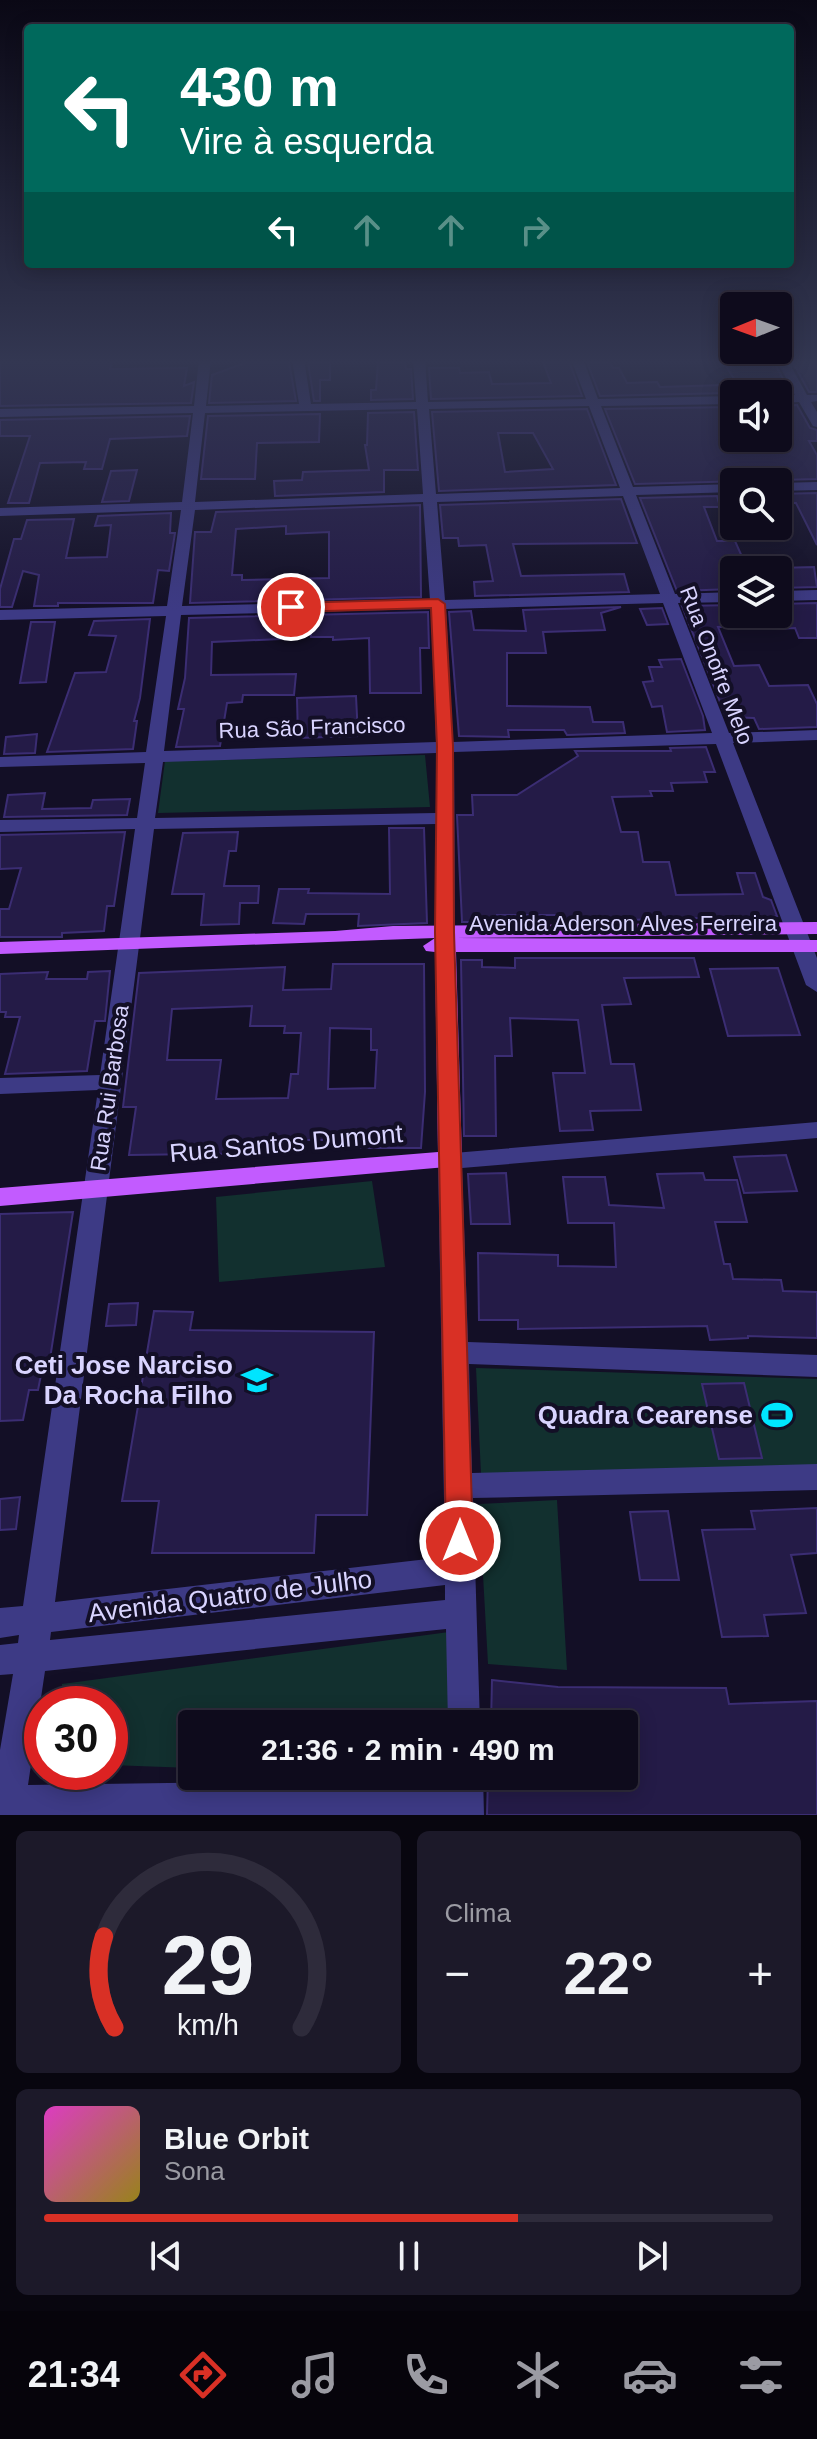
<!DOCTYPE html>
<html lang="pt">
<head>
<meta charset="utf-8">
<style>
  :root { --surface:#0e0b1c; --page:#1c1929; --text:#f1f3f6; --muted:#9b9ba3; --line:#2e2b3b; --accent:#d93025 }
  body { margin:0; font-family:Arial,sans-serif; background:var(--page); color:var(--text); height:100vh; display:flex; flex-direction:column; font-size:30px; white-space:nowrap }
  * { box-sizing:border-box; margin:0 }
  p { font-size:26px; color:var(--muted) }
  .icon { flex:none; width:44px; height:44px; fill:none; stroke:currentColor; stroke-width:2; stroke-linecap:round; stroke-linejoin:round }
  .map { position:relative; height:1815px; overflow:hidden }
  .drawer { display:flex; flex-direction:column; gap:16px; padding:16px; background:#08060f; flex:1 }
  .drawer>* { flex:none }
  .guide { position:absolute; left:24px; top:24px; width:770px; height:244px; border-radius:8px; box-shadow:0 4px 20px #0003,0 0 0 2px var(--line); background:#00695c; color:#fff; overflow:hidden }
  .needle { width:52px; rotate:269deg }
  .controls { position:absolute; left:720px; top:292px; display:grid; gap:16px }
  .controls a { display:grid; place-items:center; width:72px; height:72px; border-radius:8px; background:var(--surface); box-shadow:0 4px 20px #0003,0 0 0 2px var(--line); font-size:40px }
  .speed { position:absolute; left:24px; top:1686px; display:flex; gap:16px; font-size:40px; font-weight:700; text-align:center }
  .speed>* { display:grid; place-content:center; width:104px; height:104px; border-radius:50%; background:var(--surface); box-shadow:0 4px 20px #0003,0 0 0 2px var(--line); line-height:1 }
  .speed .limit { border:12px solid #d22; background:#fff; color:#111 }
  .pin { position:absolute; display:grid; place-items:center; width:68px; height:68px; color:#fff; margin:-34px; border:4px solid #fff; border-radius:50%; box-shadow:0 2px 8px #0007 }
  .me { position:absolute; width:88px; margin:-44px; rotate:0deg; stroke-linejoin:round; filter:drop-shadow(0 0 6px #0008) }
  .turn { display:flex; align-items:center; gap:28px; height:168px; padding:0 24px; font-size:36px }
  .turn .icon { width:104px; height:104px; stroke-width:2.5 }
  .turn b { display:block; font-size:56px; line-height:68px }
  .lanes { display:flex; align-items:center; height:76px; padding:0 24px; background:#0003; justify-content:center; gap:40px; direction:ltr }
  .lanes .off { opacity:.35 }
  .big { font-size:60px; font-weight:700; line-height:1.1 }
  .drawer .tile { flex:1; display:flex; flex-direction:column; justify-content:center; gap:12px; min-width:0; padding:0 28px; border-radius:12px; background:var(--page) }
  .drawer .dial { align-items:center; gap:0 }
  .dial svg { height:208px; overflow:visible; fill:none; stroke:var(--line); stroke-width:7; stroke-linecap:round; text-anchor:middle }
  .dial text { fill:var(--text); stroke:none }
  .song { display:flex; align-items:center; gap:24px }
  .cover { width:96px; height:96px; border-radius:12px; background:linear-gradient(135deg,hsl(310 70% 55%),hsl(50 70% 35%)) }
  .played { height:8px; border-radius:4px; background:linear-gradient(90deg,var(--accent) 65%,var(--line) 65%) }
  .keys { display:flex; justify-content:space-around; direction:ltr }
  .heat { display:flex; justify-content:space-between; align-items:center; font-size:44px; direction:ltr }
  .drawer .tiles { flex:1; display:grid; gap:16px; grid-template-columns:1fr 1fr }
  .tile:last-child { grid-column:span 2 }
  .trip { position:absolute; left:178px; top:1710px; width:460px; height:80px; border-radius:8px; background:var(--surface); box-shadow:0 4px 20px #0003,0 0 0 2px var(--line); font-weight:700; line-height:80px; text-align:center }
  .tabs { display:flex; height:128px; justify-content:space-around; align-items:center; background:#06040b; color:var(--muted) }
  .tabs .icon { width:56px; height:56px }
  .tabs .active { color:var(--accent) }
  .tabs b { font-size:36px; color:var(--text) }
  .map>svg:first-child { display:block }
  .green { fill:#12302f }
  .building { fill:#241b47; stroke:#3b2d73; stroke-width:2; fill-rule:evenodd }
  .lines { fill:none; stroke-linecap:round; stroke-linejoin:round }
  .street { fill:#3d3a85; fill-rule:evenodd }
  .primary { fill:#c25bff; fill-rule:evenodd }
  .route { fill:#d93025; stroke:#8d1f18; stroke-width:2 }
  .labels { text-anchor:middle; stroke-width:8; stroke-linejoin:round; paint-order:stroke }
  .street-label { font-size:22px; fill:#d9d4ff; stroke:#130f26 }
  .near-street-label { font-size:26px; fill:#d9d4ff; stroke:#130f26 }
  .near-poi-label { font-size:26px; font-weight:bold; fill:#d9d4ff; stroke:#130f26; text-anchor:end }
</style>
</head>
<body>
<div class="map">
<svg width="817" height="1815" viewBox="0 0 817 1815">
  <rect width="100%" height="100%" fill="#130f26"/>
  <path class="green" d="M425,755l5,52 -272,6 7,-52z
    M372,1181l13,86 -166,15 -3,-85z
    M476,1368l341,11v88l-336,7z
    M557,1500l10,170 -79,-6 -9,-160z
    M449,1632l-1,92h-256v44l-82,-3v-61h-50l2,-20z"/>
  <path class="building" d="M0,359h113l-3,10 77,-1 -3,18 10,-4 -3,21 -191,3z
    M791,359h22l4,9v24h-8z
    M734,360h39l17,32 -47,1 -17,-27 11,-1z
    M250,361l39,1 7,39 -87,2 3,-28z
    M569,361l13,35 -151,3 -2,-31h30l1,5 29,-1 3,12 59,-1 -8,-21z
    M308,362h22v18h-10v21h-6z
    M378,362h27l1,7h5l2,30 -42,1v-10h5z
    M587,362h23l3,6h6l8,15 30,-1 3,5 64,-2 4,8 -128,3z
    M797,405l13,23 7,2v11h-8l8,14v24l-182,5 -30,-75 129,-2v31h57l-13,-18v-14z
    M587,409l29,76 -177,6 -7,-79zM498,433h35l20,36 -48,3z
    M414,412l4,58h-34v22l-109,4 -1,-15 28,-1 1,-8 66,-2 -4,-25h2l1,-32z
    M320,414l-1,28 -62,1 -2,36h-54l7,-63z
    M190,416l-3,20 -77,3 -8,30h-18l2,-7 -46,1 -11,40h-21l22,-67h-30v-16z
    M137,470l-8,31 -27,1 9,-31z
    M817,493v52l-21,-42h-18v-9z
    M717,496l3,11h-16l13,34h18l13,29h-14v19l-57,2 -37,-93z
    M621,499l16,44 -124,1 8,32 103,-2 5,18 -154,4 -1,-14 19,-1 -7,-36 -27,1 -1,-8h-15l-3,-33z
    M420,505l1,92 -231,6 5,-71h16l5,-20zM286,526v8l43,-2v46l-87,2v-5h-10l4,-46z
    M171,513l-1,20h5l-6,38 -11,-1 -5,33h-95v3h-24l5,-31 -16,-4 -11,36h-12v-18l14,-50h7l6,-19 47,-1 -8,39 41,-1 4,-32 -16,1 3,-10z
    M814,567l3,20 -39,1v-20z
    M817,603v35h-18l-4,-10 -17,1v-25z
    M734,605v9h4l4,12 -24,1 16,39 25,-1 10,21 39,-1 9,19v23l-58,2 -5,-11 -28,-1 -44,-111z
    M621,607l-20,6 4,17 -62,2 3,21h-39v53l83,1 3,15h30l2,11 -58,2 -3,-5h-56l1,7 -50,-1 -10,-124 22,-1 3,19 52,1 -3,-21z
    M662,608l6,16 -21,1 -7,-16z
    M428,612l1,36h-9l1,45h-51l-1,-55 -36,2v-3h-22v-3h-31v5l-68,3 -1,33 85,-1 -2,21h-51l-1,7 -15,1 -7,43 -44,1 8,-38h-6l7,-31 4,-60z
    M150,619l-10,79 -6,23h3l-4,28 -86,3 28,-79 31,-1 10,-36 -27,-1 5,-14z
    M31,622h24l-9,60 -26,1z
    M681,659l22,57 2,14 -38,2 -5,-26 -10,1 -9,-25 10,-1 -4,-14h13l-3,-7z
    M356,696l2,40 -60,2 -1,-40z
    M37,734l-2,19 -31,1 2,-17z
    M706,747l9,25h-11l3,10 -36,1 2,8h-23l2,5 -40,1 9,35h17l5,30h26l7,33 67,-1 -6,-21h18l8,24 8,3 6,16 -186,5v-3l-34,1 -1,-4h-59v7h-35l-5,-107h16l-1,-20h45l61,-39 -3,-5h96l-1,-3z
    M45,793l-3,16 49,-1 2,-8 37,-1 -3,16 -123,2 4,-22z
    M389,828h35l3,95 -69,3 1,-12h-53l-2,10 -31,-1 6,-34h30l-1,4 82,1z
    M125,832l-11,74h-7l-3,25 -42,2v4h-62v-28h9l12,-41 -21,1v-34z
    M238,832l-2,19h-7l-5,35h35l-1,17h-18l-1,21 -38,1 3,-31h-32l11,-61z
    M515,958h179l5,19 -75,1 7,26 -29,1 9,59h23l7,46 -51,1 3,19 -33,1 -7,-58h32l-7,-53 -68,-2 2,38h-17l1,80h-32l-3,-176h21v7l33,1z
    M333,964h91l1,128 -4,56h-87v-8h-53l-1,13 -151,2 7,-48h-13l16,-134 146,-6 -2,23 48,-1zM252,1006l-2,20h35l-1,7h17l-3,41h-7l-3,24 -72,1 5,-39h-54l5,-51zM330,1028l41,1v21h6l-2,38 -47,1z
    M778,968l22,67 -72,1 -18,-67z
    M110,971l-5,50h-10l-8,50 -82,3 15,-57h-15l1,-5h-6v-38l48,-2 -2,7h41l1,-7z
    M786,1155l11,36 -53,2 -10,-36z
    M506,1173l4,51h-39l-3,-50z
    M703,1173l2,7h32l10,42h-32l9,42h6l3,15 48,1 2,11 34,1v46l-69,-2v2l-38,2 -3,-14 -189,3v-9h-39l-1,-67 80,2v11l58,1 -2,-44h-46l-5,-46h42l4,28 55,3 -7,-34z
    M73,1212l-24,153h-6l-5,25h-9l-6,30 -23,1v-207z
    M138,1303l-2,22 -30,1 3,-22z
    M154,1311l39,1 -3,18 184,2 -7,183h-51l-2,38h-162l7,-52h-37z
    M744,1383l18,75 -43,1 -17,-75z
    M20,1497l-4,32 -16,1v-31z
    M817,1508v45l-26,2 15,58 -42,2 4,21 -46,1 -20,-107 53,-1 -4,-18z
    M668,1511l11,69h-39l-10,-68z
    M492,1680l66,7 168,1 3,16 88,-3v114h-330l1,-39h136v-52h-133z"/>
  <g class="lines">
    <path class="street" d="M199,359h12l-5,47 93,-2 -7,-45h12l7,45 105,-2 -3,-43h12l3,43 158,-3 -15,-40h12l15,40 136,-3v8l-133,2 32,81 101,-3v8l-98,3 39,99 59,-2v10l-56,1 51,130 88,-3v10l-84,3 84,215v34l-11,-7 -90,-241 -262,8 1,180 -10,6 -10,-6 1,-108 -282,5 -99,773 390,-45 -7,-397 4,-6 375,-32v16l-355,30 6,174 349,13v22l-348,-13 3,109 345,-9v26l-344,8 7,226h-32l-2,-95 -401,42 -17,114 421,-6v-3h34l1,39h-484v-65l13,-76 -13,1v-30l18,-2 1,-8 -19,3v-30l23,-2 75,-516 -98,4v-16l100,-3 35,-246 -135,3v-12l137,-2 8,-55 -145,4v-10l146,-5 20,-136 -166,4v-10l167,-4 14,-96 -181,6v-8l182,-6 11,-89 -193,4v-8l194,-3zM589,406l31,82 -184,6 -7,-85zM417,409l6,85 -228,8 10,-89zM623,496l37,98 -215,6 -8,-98zM423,502l7,98 -248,6 13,-96zM663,603l49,130 -259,9 -7,-133zM431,609l5,133 -272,9 17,-136zM436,753v60l-281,5 8,-56zM445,1585v15l-395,40 1,-8z
      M776,359h11l20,36h10v6l-6,1 6,10v15l-4,-1 -14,-24 -21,1v-8h17z
      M817,482v8l-39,1v-8z
      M817,590v10l-39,1v-10z"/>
    <path class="primary" d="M817,922v12l-362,4 362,2v12h-361l6,208 -4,6 -458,40v-18l438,-36 -3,-200 -9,-1 -3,-5 12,-8 -435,16v-12l335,-11 58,-5z"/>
  </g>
  <linearGradient id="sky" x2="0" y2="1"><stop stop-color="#0a0815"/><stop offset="0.59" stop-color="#333752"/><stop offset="1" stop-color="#333752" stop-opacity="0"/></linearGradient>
  <rect width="817" height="613" fill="url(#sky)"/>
  <path class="route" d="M438,599l7,5 8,142 1,186 19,609 -4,9 -9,3 -10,-3 -4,-9 -11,-609 2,-186 -6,-138 -140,4 -7,-5 7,-4z"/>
  <defs>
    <symbol id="school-bare" viewBox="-9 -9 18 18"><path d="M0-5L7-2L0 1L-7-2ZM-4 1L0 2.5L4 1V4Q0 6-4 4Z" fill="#00e5ff" stroke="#130f26" stroke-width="2.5" paint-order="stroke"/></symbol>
    <symbol id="stadium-bare" viewBox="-9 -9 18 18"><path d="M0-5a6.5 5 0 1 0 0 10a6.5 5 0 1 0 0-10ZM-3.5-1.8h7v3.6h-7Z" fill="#00e5ff" stroke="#130f26" stroke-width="2.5" paint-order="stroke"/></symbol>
  </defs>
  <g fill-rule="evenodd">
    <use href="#school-bare" x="235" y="1358" width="44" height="44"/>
    <use href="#stadium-bare" x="755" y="1393" width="44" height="44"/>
  </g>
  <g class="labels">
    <g class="street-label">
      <text transform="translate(717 665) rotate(69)" y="8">Rua Onofre Melo</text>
      <text transform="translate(312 727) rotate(-2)" y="8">Rua São Francisco</text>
      <text x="623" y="931">Avenida Aderson Alves Ferreira</text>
      <text transform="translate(109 1088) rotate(-82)" y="8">Rua Rui Barbosa</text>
    </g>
    <g class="near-street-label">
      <text transform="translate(286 1143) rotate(-5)" y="9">Rua Santos Dumont</text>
      <text transform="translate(230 1596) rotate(-7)" y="9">Avenida Quatro de Julho</text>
    </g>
    <g class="near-poi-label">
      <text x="233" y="1374">Ceti Jose Narciso<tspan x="233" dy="30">Da Rocha Filho</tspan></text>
      <text x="753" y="1424">Quadra Cearense</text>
    </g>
  </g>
</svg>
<div class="controls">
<a><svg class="needle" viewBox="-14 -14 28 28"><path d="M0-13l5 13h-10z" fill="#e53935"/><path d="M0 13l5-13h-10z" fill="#9b9ba3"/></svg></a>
<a><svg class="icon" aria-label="sound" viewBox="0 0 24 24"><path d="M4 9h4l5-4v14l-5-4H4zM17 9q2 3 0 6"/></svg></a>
<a><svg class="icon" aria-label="search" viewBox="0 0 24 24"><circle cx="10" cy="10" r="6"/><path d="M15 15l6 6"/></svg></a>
<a><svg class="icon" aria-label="layers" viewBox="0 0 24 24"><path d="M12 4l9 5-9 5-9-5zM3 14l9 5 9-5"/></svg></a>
</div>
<div class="speed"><div class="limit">30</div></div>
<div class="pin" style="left:291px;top:607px;background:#d93025"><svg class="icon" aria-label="arrive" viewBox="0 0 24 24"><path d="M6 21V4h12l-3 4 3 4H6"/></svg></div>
<svg class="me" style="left:460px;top:1541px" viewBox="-20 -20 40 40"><circle r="17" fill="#d93025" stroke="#fff" stroke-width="3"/><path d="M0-11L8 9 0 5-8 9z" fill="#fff"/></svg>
<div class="trip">21:36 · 2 min · 490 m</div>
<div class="guide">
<div class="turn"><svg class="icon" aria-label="left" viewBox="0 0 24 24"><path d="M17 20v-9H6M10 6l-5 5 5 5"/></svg><div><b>430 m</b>Vire à esquerda</div></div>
<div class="lanes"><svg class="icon" aria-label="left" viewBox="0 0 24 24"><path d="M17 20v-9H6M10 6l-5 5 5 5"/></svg><svg class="icon off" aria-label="ahead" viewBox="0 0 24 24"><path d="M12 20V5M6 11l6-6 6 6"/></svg><svg class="icon off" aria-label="ahead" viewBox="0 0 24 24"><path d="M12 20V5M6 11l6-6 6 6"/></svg><svg class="icon off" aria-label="right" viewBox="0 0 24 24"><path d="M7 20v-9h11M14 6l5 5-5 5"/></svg></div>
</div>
</div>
<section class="drawer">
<div class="tiles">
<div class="tile dial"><svg viewBox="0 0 100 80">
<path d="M14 69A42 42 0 1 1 86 69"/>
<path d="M14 69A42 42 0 0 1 10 34" stroke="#d93025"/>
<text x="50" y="56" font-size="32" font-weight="700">29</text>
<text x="50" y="72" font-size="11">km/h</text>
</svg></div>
<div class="tile"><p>Clima</p>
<div class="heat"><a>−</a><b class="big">22°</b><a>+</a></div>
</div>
<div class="tile">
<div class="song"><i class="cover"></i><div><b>Blue Orbit</b><p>Sona</p></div></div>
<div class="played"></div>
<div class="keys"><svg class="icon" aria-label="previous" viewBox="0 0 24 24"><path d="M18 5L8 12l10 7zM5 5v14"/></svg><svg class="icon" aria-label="pause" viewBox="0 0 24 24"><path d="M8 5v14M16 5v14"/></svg><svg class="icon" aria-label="next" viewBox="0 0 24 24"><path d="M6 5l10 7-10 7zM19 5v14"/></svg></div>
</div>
</div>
</section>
<nav class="tabs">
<b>21:34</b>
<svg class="icon active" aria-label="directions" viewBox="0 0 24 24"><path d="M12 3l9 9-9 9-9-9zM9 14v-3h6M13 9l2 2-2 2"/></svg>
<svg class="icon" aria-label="music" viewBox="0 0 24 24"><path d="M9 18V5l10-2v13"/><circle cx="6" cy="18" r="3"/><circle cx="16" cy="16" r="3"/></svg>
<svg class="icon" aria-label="phone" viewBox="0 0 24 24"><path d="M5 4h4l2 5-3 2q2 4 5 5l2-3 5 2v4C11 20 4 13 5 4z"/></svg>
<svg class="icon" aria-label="climate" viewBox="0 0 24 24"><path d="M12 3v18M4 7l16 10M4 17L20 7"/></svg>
<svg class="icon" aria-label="car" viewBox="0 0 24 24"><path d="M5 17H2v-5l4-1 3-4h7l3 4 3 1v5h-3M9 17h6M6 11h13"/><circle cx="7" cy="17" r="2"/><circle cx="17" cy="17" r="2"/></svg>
<svg class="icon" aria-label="filters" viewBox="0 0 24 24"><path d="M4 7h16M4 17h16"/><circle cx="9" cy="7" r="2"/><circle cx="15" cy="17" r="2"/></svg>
</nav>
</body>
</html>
